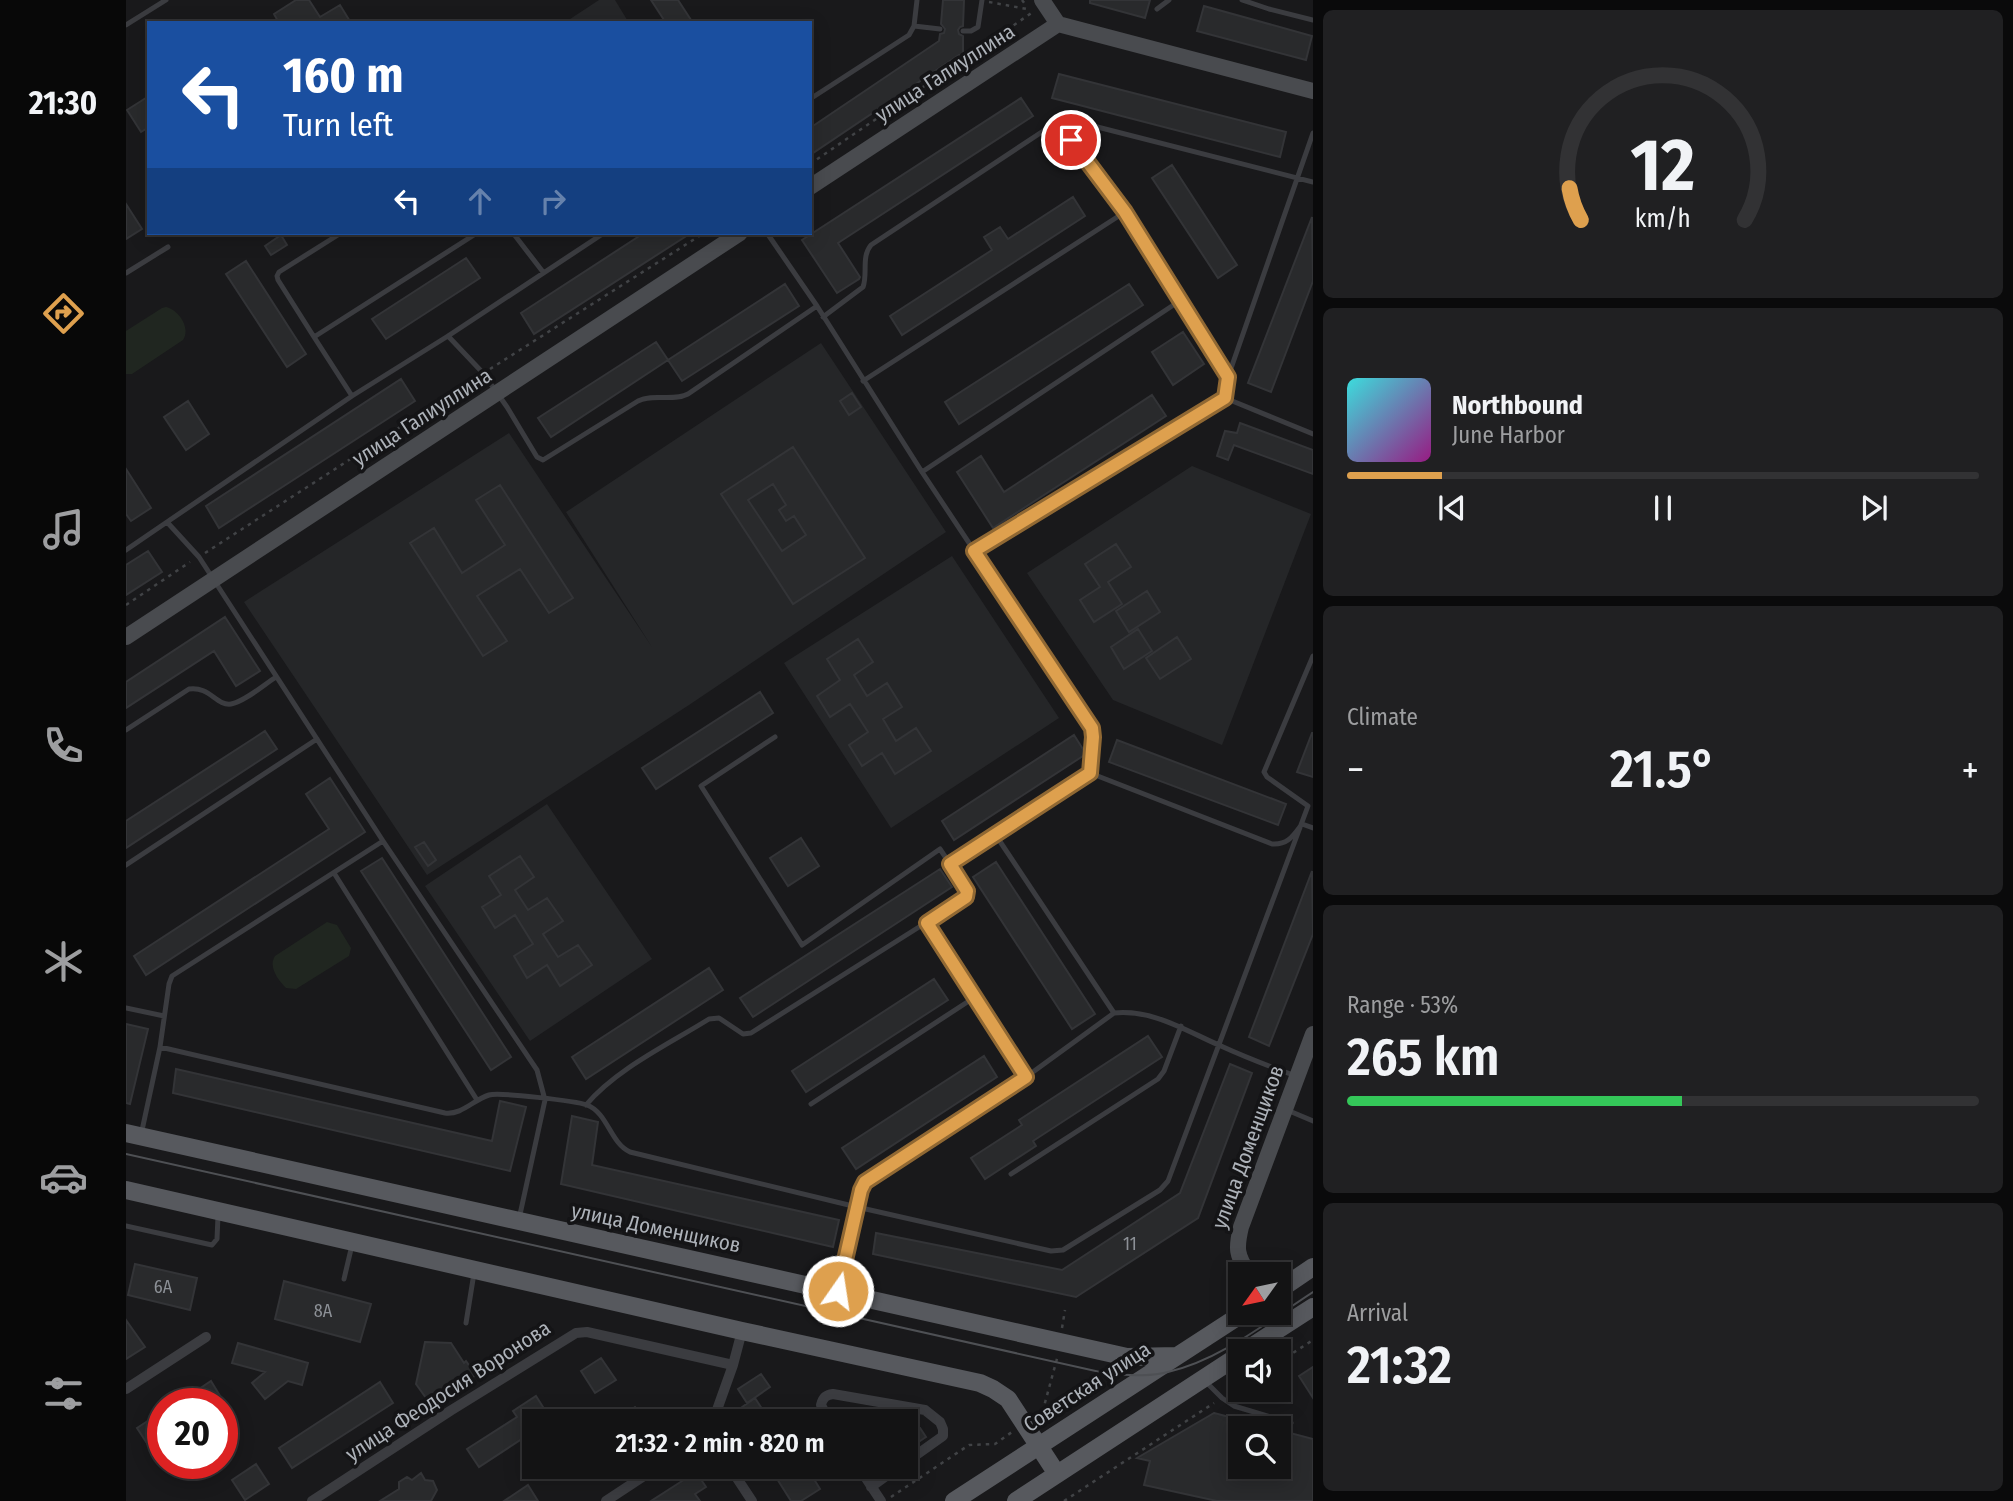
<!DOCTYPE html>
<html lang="en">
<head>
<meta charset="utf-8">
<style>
  :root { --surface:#131314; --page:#202022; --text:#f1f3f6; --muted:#9d9ea0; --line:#323234; --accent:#dea04e }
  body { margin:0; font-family:"Fira Sans Condensed",sans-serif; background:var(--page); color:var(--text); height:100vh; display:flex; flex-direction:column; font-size:26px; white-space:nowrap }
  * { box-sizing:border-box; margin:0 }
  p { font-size:23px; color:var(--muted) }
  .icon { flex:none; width:38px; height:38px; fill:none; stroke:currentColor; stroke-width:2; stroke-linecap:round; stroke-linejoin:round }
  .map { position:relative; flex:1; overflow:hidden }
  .sheet { display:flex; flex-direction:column; gap:10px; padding:10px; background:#0a0a0b; width:700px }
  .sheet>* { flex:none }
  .top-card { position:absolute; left:21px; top:21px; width:665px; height:214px; border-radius:0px; box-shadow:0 4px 18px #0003,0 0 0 2px var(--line); background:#1a4fa0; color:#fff; overflow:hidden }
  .needle { width:46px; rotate:237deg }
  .fabs { position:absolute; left:1102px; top:1262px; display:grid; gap:14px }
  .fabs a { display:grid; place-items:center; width:63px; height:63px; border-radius:0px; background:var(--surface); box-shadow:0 4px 18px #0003,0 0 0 2px var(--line); font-size:35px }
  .speed { position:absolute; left:21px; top:1388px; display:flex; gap:14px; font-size:35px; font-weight:700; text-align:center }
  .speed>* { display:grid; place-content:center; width:91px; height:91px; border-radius:50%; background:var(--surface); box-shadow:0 4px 18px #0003,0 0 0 2px var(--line); line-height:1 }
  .speed .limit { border:10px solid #d22; background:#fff; color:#111 }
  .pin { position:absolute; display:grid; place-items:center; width:60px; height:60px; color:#fff; margin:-30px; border:4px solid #fff; border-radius:50%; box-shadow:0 2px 7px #0007 }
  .me { position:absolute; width:77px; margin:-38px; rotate:13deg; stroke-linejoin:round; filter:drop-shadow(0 0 5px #0008) }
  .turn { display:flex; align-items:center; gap:24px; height:147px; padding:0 21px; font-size:32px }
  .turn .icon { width:91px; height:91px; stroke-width:2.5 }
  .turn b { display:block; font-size:49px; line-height:60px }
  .lanes { display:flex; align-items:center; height:66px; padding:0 21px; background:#0003; justify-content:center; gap:35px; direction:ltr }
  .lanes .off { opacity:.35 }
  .big { font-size:52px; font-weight:600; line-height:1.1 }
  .sheet .tile { flex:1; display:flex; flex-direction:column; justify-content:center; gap:10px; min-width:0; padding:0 24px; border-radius:10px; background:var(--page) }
  .sheet .dial { align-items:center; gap:0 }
  .dial svg { height:182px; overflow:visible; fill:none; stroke:var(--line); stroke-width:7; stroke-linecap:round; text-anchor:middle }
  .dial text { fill:var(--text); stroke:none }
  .song { display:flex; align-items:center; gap:21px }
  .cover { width:84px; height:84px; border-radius:10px; background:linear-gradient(135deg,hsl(180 70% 55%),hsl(310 70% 35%)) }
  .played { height:7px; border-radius:4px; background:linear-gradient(90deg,var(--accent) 15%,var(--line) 15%) }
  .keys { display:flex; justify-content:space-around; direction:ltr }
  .heat { display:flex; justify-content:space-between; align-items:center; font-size:38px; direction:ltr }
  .charge { height:10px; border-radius:5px; background:linear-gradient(90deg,#34c759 53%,var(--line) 0) }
  .trip { position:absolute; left:396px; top:1409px; width:396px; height:70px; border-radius:0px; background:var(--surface); box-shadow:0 4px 18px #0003,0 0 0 2px var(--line); font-weight:600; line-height:70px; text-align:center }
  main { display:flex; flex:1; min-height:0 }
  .menu { display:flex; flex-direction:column; width:126px; justify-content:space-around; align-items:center; background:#080808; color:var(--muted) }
  .menu .icon { width:49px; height:49px }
  .menu .current { color:var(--accent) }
  .menu b { font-size:32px; color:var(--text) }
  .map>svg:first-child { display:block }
  .built { fill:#252628 }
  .green { fill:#202620 }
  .building { fill:#292a2c; stroke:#333437; stroke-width:2; fill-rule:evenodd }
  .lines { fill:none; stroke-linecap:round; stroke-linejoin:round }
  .path { stroke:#414346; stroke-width:2.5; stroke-dasharray:3.5 5; stroke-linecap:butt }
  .lane { stroke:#3b3c40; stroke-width:5 }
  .street { stroke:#3b3c40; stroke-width:10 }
  .secondary { stroke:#494b4f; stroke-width:16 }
  .primary { stroke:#57595e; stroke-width:18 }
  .tram { stroke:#4e5054; stroke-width:2 }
  .route-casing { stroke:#906833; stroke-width:18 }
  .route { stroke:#dea04e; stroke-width:12 }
  .labels { text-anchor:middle; stroke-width:7; stroke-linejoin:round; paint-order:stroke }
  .number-label { font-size:18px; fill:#8c9096 }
  .street-label { font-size:21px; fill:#adb2b9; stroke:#141416 }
</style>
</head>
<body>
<main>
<nav class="menu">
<b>21:30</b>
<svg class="icon current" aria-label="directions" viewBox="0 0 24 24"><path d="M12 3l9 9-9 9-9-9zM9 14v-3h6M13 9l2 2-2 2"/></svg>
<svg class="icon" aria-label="music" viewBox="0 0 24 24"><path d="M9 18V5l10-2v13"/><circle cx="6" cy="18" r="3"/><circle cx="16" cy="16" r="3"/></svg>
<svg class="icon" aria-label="phone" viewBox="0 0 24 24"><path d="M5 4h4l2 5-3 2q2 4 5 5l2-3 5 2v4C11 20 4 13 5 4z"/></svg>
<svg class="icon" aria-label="climate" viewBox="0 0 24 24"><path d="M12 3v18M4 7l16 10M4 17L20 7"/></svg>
<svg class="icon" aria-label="car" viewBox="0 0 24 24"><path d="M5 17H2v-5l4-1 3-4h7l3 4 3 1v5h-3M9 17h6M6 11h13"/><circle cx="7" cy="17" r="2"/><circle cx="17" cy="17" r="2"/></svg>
<svg class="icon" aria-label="filters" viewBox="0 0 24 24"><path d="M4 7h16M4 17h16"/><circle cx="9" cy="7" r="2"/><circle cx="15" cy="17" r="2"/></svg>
</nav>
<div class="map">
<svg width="1187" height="1501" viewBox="0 0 1187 1501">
  <rect width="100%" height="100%" fill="#19191b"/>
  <path class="built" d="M473,0h16l14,23h-65z
    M695,343l125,189 -257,173 -262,170 -183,-273 265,-169 143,214 -86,-135z
    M1066,466l119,48 -89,231 -109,-45 -86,-127z
    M826,556l107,162 -168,110 -107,-165z
    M421,804l105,155 -122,82 -105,-155z"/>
  <path class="green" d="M40,307c13,3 25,21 17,33l-51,34h-6v-43l36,-23z
    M201,922l10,3 14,23 -2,8 -53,33 -10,-1c-8,-8 -18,-21 -11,-32z"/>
  <path class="building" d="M170,0h13l11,17 20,-12 11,18h-72l-5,-9z
    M525,0h27l15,23h-27z
    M817,0h21l-1,26 -3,1 -2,3 1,4 4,2v19h-4l-149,100v-27l129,-87 1,-7 4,-1 1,-4 -4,-5z
    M964,0h60l-5,18 -55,-15z
    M1078,6l108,30 -6,24 -109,-29z
    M933,74l227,58 -6,25 -228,-59z
    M23,96v31l-8,5 -14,-22z
    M895,98l12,18 -195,127 22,34 -1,2 -22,14 -35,-53z
    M1046,165l65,100 -19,13 -66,-100z
    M947,197l12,19 -183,119 -12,-19 102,-66 -8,-13 16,-10 8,12z
    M0,204l16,25 -16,10z
    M1186,217l1,64 -42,111 -23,-9z
    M518,233h47l-157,101 -13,-21z
    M155,235l6,10 -16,10 -6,-9z
    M340,258l14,20 -94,61 -14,-20z
    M120,261l60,93 -19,13 -61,-93z
    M659,284l14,22 -117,75 -14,-21z
    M1003,284l14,21 -184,119 -14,-22z
    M1057,332l21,32 -31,21 -21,-33z
    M530,342l12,18 -117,77 -13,-19z
    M275,379l14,22 -196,127 -13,-22z
    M726,393l9,14 -12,8 -9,-14z
    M1026,395l14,21 -173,112 -36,-56 24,-16 23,36z
    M62,401l21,33 -23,16 -22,-33z
    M1114,423l73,27v24l-79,-29 -6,15 -11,-4 8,-25 12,2z
    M667,447l72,111 -72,46 -72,-110zM647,484l13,21 -7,5 7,11 8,-5 12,19 -24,16 -34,-51z
    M0,469l25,39 -20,13 -5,-7z
    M374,485l73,113 -24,15 -29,-44 -43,27 30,45 -24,15 -73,-113 24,-15 28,45 43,-28 -29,-45z
    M990,544l15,23 -23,15 14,22 -28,18 -14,-22 20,-13 -15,-23z
    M22,551l14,21 -36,23v-30z
    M1021,591l13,21 -31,20 -13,-21z
    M99,617l35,54 -24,15 -22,-35 -88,57v-26z
    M1012,629l14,22 -28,18 -13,-22z
    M1051,637l14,22 -31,20 -14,-21z
    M732,639l15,23 -19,13 13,21 20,-13 15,24 -19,12 13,22 20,-13 15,23 -36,23 -13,-21 -20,13 -13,-21 19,-13 -18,-28 -20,13 -13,-21 23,-16 -13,-21z
    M634,692l13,21 -117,76 -14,-21z
    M139,731l12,18 -151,99v-27z
    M1186,733h1v44l-16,-5z
    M948,735l12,19 -132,86 -12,-19z
    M991,740l169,64 -8,21 -169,-63z
    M204,778l35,54 -219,143 -12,-19 195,-127 -23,-35z
    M675,838l18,28 -31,20 -18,-28z
    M298,842l12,18 -8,6 -13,-19z
    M394,856l14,21 -19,13 13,20 19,-12 16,23 -20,13 15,23 20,-12 14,20 -32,21 -13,-21 -20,13 -13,-22 19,-12 -18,-29 -20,13 -13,-21 19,-12 -12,-19z
    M256,858l129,199 -20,13 -130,-199z
    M870,862l99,152 -23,15 -99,-152z
    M814,869l12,18 -199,130 -13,-19z
    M1186,871l1,63 -44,112 -20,-9z
    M583,968l14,22 -137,89 -14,-22z
    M808,979l14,21 -142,92 -14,-21z
    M0,1024l22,5 -18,75 -4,-1z
    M1022,1036l14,21 -129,84 3,5 -51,33 -14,-21 51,-33 -3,-5z
    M858,1056l13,21 -141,92 -14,-21z
    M1104,1064l22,9 -54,145 -122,79 -203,-43 3,-21 186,37 118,-77z
    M50,1069l316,72 8,-40 26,6 -16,64 -337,-78z
    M446,1116l26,6 -6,43 247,55 -6,27 -272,-63z
    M9,1264l62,14 -7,32 -62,-15z
    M158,1281l87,23 -11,38 -85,-23z
    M0,1320l19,27 -19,12z
    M299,1342l26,1 13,20 2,-2 10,14 -45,30 -15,-21z
    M112,1343l70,20 -6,22 -14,-4 -23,18 -13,-16 13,-11 -33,-9z
    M475,1358l15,22 -21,13 -14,-22z
    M1187,1367v31l-14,-22z
    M635,1374l9,13 -23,16 -9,-14z
    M85,1381l14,23h-34l-4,-7z
    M254,1382l13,21 -101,65 -13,-20z
    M410,1396l16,25h-18v10l-55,36 -12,-18 50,-32 -4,-6z
    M629,1398l15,23h-34l-5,-6z
    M509,1407l10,14h-31z
    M37,1411v29l-13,8 -13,-20z
    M1088,1413l27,7v46h38v-36l34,9v62h-96l-73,-16 6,-24 -13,-3z
    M779,1425l15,3 6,9 -21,14z
    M130,1464l13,20 -24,16 -13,-20z
    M438,1466h35l-12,13 -13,-3z
    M660,1466h20l14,23 -19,12h-10l-17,-27z
    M570,1472l10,15 -11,7 5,7h-49z
    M295,1473l4,7 8,1 4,9 -6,11h-51l19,-12v-7l8,-5 5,3z
    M402,1485l10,16h-34z"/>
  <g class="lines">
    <path class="path" d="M896,0l5,7
      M863,2l38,7
      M684,164l223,-152
      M364,369l214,-136
      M79,553l271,-175
      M0,605l64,-43
      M936,1328l3,-18
      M1153,1362l34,-22
      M1105,1392l10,-6
      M909,1416l8,-6 15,-55
      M765,1497l78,-52 26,-1 17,-12
      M938,1501l150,-98"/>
    <path class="lane" d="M1116,0l27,9 44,11
      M1031,9l12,-9
      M0,25l40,-25
      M788,26l26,3
      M837,31h8l7,-4 4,-27
      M684,99l99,-64 5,-9 3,-26
      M1187,133l-85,244 -3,21 88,36
      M387,233l30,39
      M641,233l50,73 105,166 167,252 4,13 -3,36 -140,91 -10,-15 -138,96 -101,-159 74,-49
      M0,273l42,-26
      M697,317l40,-30c5,-13 -2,-30 8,-42l186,-123
      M322,336l35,37 24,34 30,50 6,3 95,-59c16,-8 34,1 50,-7l129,-88
      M188,337l-36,-57 -1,-4 2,-4 62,-39
      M1102,377l-103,-165 -68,-90 13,-2 243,62
      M737,381l262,-169
      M226,396l96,-60 156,-103
      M796,472l259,-172
      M41,522l185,-126 -38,-59 163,-104
      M0,550l41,-28 32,35 184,284 154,229 8,30 -26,119
      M848,551l251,-153
      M0,730l63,-41c21,-3 27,17 42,15 13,-2 34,-20 45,-27
      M964,773l182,71c16,1 21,-8 30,-20l11,4
      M869,834l119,179c39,-4 72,18 107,33 24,11 50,21 75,30
      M0,865l191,-126
      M208,873l143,227
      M801,923l48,74
      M0,1008l38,8
      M34,1047l285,66c17,2 28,-13 44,-18 10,-3 87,6 98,10 21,8 23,38 43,47l227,55 194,44 12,-1 97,-60 8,-9 140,-375 -41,-29 -3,-5 49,-116
      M685,1104l164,-107 51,80
      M460,1105c30,-36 83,-61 123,-86l10,-1 24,16 8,-1 214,-135 2,-3v-5l-17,-26
      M1161,1110l26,11
      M15,1135l19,-88 9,-63 3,-8 211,-135
      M885,1174l147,-95 6,-8 17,-45
      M0,1226l86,19 5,-6 1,-23
      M218,1279l8,-34
      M713,1288l22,-98 4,-8 161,-105 88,-64
      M340,1323l8,-50
      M1079,1381l17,17 12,8 57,17"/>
    <path class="street" d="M0,1389l80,-52
      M587,1421l20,-56 9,-34
      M703,1421l-8,-16c2,-8 5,-10 12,-11l92,16 15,12 3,7v7l-38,27
      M603,1466l23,35
      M732,1466l23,35
      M745,1487l29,-21
      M186,1501l138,-90 126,-78 11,-1 146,33
      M480,1501l53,-35"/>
    <path class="secondary" d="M916,0l16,24
      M684,187l248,-163 255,67
      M0,637l614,-404
      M1123,1274c-13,-19 -13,-26 -8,-47l72,-193"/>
    <path class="primary" d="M0,1133l1001,224 50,-1
      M0,1190l616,141 238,52 13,6 15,10 49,75
      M1153,1290l34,-23
      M1119,1351l68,-44
      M828,1501l291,-189
      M890,1501l225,-147"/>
    <path class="tram" d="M0,1154l983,220c20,1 40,3 59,-2 53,-12 100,-51 145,-80"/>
  </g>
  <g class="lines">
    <defs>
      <path id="route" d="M712,1291l23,-101 4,-8 161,-105 -99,-154 39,-26 1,-6 -17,-27 140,-91 3,-36 -1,-9 -118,-177 251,-153 3,-21 -103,-165 -54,-72"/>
    </defs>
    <use href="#route" class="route-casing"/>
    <use href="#route" class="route"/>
  </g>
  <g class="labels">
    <g class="number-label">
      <text x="1004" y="1250">11</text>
      <text x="37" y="1293">6А</text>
      <text x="197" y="1317">8А</text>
    </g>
    <g class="street-label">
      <text transform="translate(819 73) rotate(-33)" y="7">улица Галиуллина</text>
      <text transform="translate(296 417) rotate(-33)" y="7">улица Галиуллина</text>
      <text transform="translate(1122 1147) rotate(-70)" y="7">улица Доменщиков</text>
      <text transform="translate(530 1228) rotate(12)" y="7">улица Доменщиков</text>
      <text transform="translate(961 1387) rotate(-33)" y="7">Советская улица</text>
      <text transform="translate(322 1391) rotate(-33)" y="7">улица Феодосия Воронова</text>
    </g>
  </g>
</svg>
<div class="fabs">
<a><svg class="needle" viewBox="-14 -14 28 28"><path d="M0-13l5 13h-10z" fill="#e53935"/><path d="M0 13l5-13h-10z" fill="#9d9ea0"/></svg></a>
<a><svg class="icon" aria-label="sound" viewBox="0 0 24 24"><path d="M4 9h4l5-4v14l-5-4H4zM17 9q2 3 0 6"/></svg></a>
<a><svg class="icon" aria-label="search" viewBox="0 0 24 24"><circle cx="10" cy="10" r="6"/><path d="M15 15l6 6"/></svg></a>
</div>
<div class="speed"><div class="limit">20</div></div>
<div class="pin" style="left:945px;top:140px;background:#d93025"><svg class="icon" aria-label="arrive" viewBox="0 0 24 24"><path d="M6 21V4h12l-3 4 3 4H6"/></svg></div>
<svg class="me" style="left:712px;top:1291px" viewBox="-20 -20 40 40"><circle r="17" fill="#dea04e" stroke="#fff" stroke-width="3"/><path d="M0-11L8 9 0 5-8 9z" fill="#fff"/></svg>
<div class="trip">21:32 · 2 min · 820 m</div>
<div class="top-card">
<div class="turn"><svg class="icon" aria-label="left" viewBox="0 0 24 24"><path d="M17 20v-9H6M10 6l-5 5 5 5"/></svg><div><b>160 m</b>Turn left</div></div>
<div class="lanes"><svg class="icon" aria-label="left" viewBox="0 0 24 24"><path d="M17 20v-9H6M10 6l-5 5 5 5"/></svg><svg class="icon off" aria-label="ahead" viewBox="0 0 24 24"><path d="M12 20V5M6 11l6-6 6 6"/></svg><svg class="icon off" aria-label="right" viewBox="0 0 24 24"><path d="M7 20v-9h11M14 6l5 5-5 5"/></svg></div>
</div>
</div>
<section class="sheet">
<div class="tile dial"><svg viewBox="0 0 100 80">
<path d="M14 69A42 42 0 1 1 86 69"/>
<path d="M14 69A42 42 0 0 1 9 55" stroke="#dea04e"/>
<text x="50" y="56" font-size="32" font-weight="700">12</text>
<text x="50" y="72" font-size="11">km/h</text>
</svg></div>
<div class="tile">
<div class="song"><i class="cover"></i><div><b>Northbound</b><p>June Harbor</p></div></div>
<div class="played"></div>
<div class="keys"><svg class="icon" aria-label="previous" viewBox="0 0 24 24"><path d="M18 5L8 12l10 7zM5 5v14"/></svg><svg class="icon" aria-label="pause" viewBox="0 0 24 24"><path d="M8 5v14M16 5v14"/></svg><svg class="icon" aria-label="next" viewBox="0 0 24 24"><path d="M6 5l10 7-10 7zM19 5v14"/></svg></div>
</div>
<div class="tile"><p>Climate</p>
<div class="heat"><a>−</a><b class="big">21.5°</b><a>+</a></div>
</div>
<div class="tile"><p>Range · 53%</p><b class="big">265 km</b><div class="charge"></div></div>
<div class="tile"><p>Arrival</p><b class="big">21:32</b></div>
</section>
</main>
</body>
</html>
